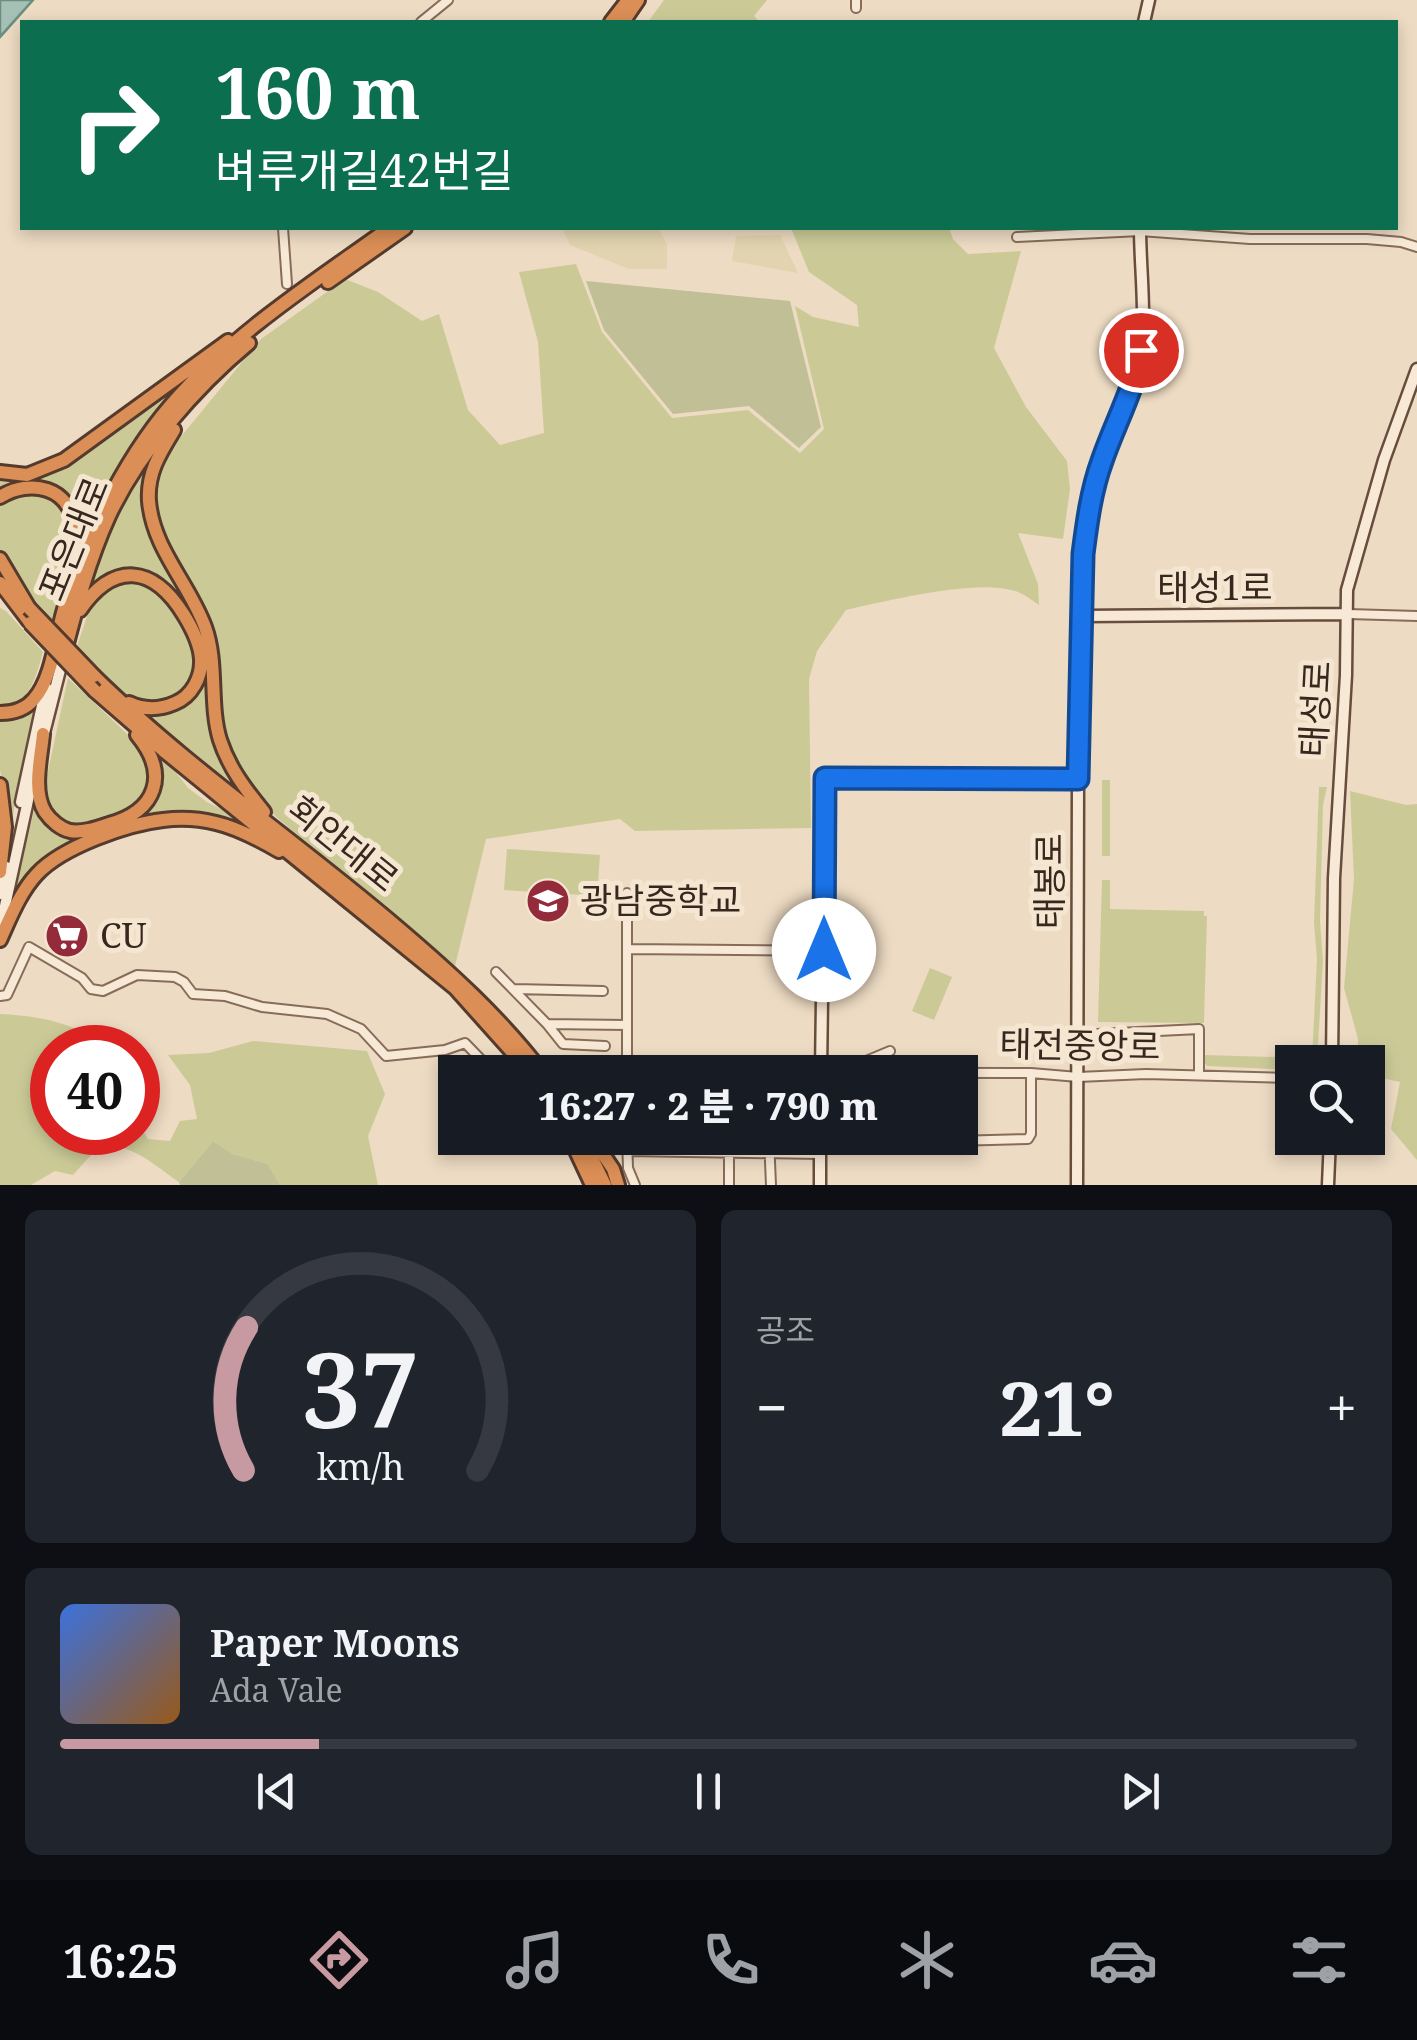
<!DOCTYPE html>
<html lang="ko">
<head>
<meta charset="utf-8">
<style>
  :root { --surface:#171b24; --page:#20242c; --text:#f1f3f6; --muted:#9ea1a6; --line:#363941; --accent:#c799a1 }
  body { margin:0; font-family:"Noto Serif","Noto Sans KR",serif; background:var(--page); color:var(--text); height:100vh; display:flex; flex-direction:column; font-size:38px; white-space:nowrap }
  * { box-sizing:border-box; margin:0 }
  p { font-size:32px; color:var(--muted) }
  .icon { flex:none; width:55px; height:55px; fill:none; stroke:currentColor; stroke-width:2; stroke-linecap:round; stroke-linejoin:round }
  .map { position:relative; height:1185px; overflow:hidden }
  .drawer { display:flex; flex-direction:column; gap:25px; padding:25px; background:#0d0f14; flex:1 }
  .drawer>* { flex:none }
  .top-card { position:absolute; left:20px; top:20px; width:1378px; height:210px; border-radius:0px; box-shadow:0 5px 15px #0003; background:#0b6e4f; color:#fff; overflow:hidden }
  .buttons { position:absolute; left:1275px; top:1045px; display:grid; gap:20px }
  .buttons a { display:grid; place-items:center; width:110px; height:110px; border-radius:0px; background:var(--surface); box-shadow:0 5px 15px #0003; font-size:50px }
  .speed { position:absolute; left:30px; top:1025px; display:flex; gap:20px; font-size:50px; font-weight:700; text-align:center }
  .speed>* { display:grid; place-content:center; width:130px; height:130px; border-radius:50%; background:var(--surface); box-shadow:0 5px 15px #0003; line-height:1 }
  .speed .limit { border:15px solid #d22; background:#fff; color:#111 }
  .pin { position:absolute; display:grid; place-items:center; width:85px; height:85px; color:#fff; margin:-42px; border:5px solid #fff; border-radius:50%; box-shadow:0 2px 10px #0007 }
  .me { position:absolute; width:110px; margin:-55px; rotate:0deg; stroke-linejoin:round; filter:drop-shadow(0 0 8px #0008) }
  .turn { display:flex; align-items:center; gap:35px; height:210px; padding:0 30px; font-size:45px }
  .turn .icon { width:130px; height:130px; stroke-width:2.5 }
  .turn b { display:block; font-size:70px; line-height:85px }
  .big { font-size:75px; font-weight:800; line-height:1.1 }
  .drawer .widget { flex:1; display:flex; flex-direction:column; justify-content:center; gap:15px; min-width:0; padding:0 35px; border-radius:15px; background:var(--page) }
  .drawer .dial { align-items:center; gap:0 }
  .dial svg { height:260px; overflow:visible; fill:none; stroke:var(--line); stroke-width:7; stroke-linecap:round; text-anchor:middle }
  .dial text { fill:var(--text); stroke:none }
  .song { display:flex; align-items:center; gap:30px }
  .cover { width:120px; height:120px; border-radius:15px; background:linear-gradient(135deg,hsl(220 70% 55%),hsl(30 70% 35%)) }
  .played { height:10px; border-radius:5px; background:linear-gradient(90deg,var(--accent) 20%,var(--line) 20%) }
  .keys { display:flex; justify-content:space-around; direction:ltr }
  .heat { display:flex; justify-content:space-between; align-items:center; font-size:55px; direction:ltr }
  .drawer .tiles { flex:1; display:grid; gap:25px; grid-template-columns:1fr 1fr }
  .widget:last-child { grid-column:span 2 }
  .trip { position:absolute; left:438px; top:1055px; width:540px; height:100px; border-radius:0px; background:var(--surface); box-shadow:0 5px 15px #0003; font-weight:800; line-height:100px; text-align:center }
  .tabs { display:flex; height:160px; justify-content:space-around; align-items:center; background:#090b0e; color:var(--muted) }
  .tabs .icon { width:70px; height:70px }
  .tabs .selected { color:var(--accent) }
  .tabs b { font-size:45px; color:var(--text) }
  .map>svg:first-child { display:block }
  .farmland { fill:#e2d4b0 }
  .green { fill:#cbca97 }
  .cemetery { fill:#c0bf96 }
  .water { fill:#a5c0b4; stroke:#6c8e81; stroke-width:2.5 }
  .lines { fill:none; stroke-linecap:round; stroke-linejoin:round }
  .street-casing { stroke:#876c5a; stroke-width:12 }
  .secondary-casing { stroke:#684d3d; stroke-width:15 }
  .highway-casing { stroke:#543b2e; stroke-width:18 }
  .street { stroke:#f8e9d6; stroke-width:8 }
  .secondary { stroke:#f8e9d6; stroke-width:10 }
  .highway { stroke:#db8e55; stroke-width:12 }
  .highway-bridge-casing { stroke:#543b2e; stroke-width:18; stroke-linecap:butt }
  .highway-bridge { stroke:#db8e55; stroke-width:12 }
  .route-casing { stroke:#114b97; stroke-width:25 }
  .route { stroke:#1a73e8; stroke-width:18 }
  .labels { text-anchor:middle; stroke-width:10; stroke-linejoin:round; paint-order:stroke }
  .street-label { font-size:35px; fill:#37271e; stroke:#f5e6d2 }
  .poi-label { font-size:35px; fill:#37271e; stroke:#f5e6d2; text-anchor:start }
</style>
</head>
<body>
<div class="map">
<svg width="1417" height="1185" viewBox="0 0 1417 1185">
  <rect width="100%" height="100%" fill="#eddbc3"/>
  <path class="farmland" d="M562,228h96l9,16v25h-38l-59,-24z
    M780,235l18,38 -66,-12 4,-25z"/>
  <path class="green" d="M664,0h103l-13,16 6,6h-112z
    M791,228h158l4,11 15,15 53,-3 -27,97 32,59 41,54 3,28 -7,50 -45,-6 20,51 1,21c-9,-6 -17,-13 -28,-15 -38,-10 -125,11 -165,20l-29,41 -8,28 2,149 -176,3 -15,-12 -134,20 -32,131 -179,-154 -27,-30 -14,-26 -11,-33 -5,-77 -9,-32 -50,-92 -5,-24 1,-24 11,-23 95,-116 84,-60 33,13 44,29 17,-7 29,96 32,35 44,-12 -6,-91 -19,-70 57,-8 26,68 70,86 76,-8 52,43 24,-24 -29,-123 18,11 46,10 -2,-22 -48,-33z
    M195,371l-115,180 -4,-28 -22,-34 -54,3v-15l38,-1z
    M147,466c-1,12 -5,27 -4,39 2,43 49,89 60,133 15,63 -6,96 39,155l-103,-82h29l36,-46 -33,-75 -18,-15 -14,-5 -32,3 -21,17 40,-91z
    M28,490c7,2 17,3 23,7 38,22 9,92 1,125l-23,-27 -29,-42v-51z
    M125,580c14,0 31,7 42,18 4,5 8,14 12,20 18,30 26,68 -15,82 -6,3 -16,5 -23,4 -17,-4 -51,-42 -65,-55l18,-53z
    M0,608l6,3 37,41c-7,24 -13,54 -43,54z
    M68,678l75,71 8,26 -3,15 -8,15 -42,20 -33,1 -20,-21v-20z
    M36,704l-25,120 -11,-54v-51c15,1 25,-6 36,-15z
    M153,751l18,15 17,22 19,14 24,12 21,15 -53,-13 -129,31 -59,59 26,-108 23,32 81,-15 16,-16 3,-26z
    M1102,780h8v76h-8z
    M1319,787h8l-4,18 -3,116 3,40 -6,101h-25v8l-85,-4 -3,-4v-7l108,3 5,-99 -3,-36z
    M1350,791l56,14 11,-1v356l-26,-31 9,-47 -32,-7v-13h-10v-23l-14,-51 10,-109z
    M507,849l93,6 -3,41 -93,-6z
    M1102,880h8v29l94,2v5h3l-3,107 -106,-1z
    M930,968l22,9 -18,43 -22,-9z
    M0,1014c39,2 75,8 105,33l-53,1v84h86v-9l10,16 22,2 10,-20 17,-2 -7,-34 -22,-30 41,-2 44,-12 114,10 18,43 -17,42 10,49h-98l-14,-21 -33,-10 -20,-13 -34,41c-22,-14 -57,-49 -84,-30 -8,6 -15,16 -22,23l-18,-4 -24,14h-31z"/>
  <path class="cemetery" d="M586,281l204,20 31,126 -22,21 -50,-42 -76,8 -69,-84z
    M213,1141l20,13 34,10 13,21h-100l-1,-3z"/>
  <path class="water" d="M0,0h33l-33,37z"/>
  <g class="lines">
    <defs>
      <path id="street" d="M856,0v8
        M421,22l27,-22
        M283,228l4,56
        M1017,237l123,-6 110,8h117l34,3 16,5
        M1348,614l69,2
        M627,893v179
        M628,949l228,2
        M496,972l51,52 80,1
        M514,989l89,2
        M0,996l7,-1 22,-48 53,31 9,11 12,2 34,-16 38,2 9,5 9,12 32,2 37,11 65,7 34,15 25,27 59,-6 20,-7 28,29
        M547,1024l16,20 42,2
        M1077,1035l122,-6v46
        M856,1071l10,-10 24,-10
        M584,1072l447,1 47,4 68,-3 146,4
        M627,1138l1,30 7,17
        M769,1138l2,47
        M874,1138l6,5 148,-4 3,-5v-61
        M627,1151l193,3
        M729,1185v-32"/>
      <path id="secondary" d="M1144,22l5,-22
        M1083,616l265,-2
        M43,737l19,-75
        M21,802l25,-115
        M0,894l6,-27
        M0,929l34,-156
        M1332,1062l2,-184 12,-203 1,-85 37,-130 33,-91
        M821,1072l4,-293h253
        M820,1138v47
        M1077,1185l1,-406 5,-225c4,-31 8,-62 18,-92 12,-32 30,-61 37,-94 10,-45 2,-95 2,-140
        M1328,1185l2,-47"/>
      <path id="highway" d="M611,22l17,-22
        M623,22l15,-22
        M328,282l77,-54
        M174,430c-14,23 -27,43 -25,71 4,48 40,82 56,126 13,36 4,77 15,113 9,28 26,50 44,72
        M0,472l27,3 37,-15 164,-119
        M0,497c30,-19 71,-10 74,30 1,16 -3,33 -5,49
        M0,559l29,49
        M0,583l29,38
        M80,610c34,-49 73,-45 104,5 8,13 16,28 17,44 1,18 -9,37 -26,44 -16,7 -31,7 -46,0
        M64,655c12,-47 25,-95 45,-139 30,-64 86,-128 140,-173
        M94,676c93,91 202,165 302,250 53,45 104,91 146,146
        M95,691l69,60 291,237 75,84
        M0,713c13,0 25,-3 34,-14 19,-21 22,-66 31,-93 10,-34 24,-66 40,-99 17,-34 41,-73 66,-102 61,-71 143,-123 218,-177
        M43,734c-2,23 -11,57 2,78 6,9 16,17 25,19 13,2 27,-3 39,-7 47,-13 61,-49 28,-89
        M0,785l5,42 -5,45
        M0,940c10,-22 20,-48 37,-66 25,-27 90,-50 126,-54 16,-2 37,-1 53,3 22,5 44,17 63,28
        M570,1138l22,47
        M582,1138l23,47
        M592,1138l21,31 5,16"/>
    </defs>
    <use href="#street" class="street-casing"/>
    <use href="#secondary" class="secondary-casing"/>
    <use href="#highway" class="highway-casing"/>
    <use href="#street" class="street"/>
    <use href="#secondary" class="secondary"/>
    <use href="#highway" class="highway"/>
    <defs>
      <path id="highway-bridge" d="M29,608l65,68
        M30,623l65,68"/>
    </defs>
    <use href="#highway-bridge" class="highway-bridge-casing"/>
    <use href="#highway-bridge" class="highway-bridge"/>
  </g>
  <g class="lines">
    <defs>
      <path id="route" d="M824,950l1,-172 253,1 5,-225c4,-31 8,-63 19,-93 13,-38 32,-71 39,-111"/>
    </defs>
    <use href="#route" class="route-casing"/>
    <use href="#route" class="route"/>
  </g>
  <defs>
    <symbol id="school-disc" viewBox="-11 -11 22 22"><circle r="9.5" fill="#942b3a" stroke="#f5e6d2"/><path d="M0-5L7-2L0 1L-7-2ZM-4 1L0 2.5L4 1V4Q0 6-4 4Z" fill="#fff"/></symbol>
    <symbol id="supermarket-disc" viewBox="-11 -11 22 22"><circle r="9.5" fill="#942b3a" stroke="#f5e6d2"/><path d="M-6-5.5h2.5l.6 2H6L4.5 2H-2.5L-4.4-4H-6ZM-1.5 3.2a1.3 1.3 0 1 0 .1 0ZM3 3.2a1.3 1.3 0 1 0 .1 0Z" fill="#fff"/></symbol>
  </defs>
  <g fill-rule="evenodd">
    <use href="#school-disc" x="523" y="876" width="50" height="50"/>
    <use href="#supermarket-disc" x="42" y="911" width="50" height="50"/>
  </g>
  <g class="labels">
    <g class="street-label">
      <text transform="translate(74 539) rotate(-68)" y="12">포은대로</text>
      <text x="1215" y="600">태성1로</text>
      <text transform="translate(1316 709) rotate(-87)" y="12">태성로</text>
      <text transform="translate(343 844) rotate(39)" y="12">회안대로</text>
      <text transform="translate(1050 881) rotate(-90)" y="12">태봉로</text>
      <text transform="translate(1080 1046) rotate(1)" y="12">태전중앙로</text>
    </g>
    <g class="poi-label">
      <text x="580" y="913">광남중학교</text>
      <text x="100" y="948">CU</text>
    </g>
  </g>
</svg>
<div class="buttons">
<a><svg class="icon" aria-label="search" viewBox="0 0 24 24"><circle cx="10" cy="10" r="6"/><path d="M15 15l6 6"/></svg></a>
</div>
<div class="speed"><div class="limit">40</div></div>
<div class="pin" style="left:1141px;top:350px;background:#d93025"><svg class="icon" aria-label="arrive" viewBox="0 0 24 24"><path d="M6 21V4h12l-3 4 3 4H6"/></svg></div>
<svg class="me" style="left:824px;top:950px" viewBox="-20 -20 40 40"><circle r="19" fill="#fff"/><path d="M0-13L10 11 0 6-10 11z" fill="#1a73e8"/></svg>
<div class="trip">16:27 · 2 분 · 790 m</div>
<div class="top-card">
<div class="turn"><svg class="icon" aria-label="right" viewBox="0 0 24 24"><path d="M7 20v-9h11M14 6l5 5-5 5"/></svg><div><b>160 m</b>벼루개길42번길</div></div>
</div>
</div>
<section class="drawer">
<div class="tiles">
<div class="widget dial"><svg viewBox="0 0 100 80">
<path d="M14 69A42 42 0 1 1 86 69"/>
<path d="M14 69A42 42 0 0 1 15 25" stroke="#c799a1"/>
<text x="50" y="56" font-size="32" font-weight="700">37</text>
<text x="50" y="72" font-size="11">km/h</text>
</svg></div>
<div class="widget"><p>공조</p>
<div class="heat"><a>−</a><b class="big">21°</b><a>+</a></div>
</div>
<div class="widget">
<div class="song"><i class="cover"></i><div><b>Paper Moons</b><p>Ada Vale</p></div></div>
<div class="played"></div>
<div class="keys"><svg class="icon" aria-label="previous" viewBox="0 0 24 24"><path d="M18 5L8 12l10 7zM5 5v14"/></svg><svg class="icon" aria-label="pause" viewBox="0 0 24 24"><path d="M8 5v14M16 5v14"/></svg><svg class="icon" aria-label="next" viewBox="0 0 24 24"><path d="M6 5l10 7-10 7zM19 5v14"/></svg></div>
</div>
</div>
</section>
<nav class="tabs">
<b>16:25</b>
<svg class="icon selected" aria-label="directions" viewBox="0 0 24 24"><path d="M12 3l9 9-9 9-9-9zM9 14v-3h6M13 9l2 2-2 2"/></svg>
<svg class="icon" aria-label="music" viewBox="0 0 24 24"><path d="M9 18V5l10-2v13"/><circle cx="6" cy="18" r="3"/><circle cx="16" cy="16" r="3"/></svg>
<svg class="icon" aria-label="phone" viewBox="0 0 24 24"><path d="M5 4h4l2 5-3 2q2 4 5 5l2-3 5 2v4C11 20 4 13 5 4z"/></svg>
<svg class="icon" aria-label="climate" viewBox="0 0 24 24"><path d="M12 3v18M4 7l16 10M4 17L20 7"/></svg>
<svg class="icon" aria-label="car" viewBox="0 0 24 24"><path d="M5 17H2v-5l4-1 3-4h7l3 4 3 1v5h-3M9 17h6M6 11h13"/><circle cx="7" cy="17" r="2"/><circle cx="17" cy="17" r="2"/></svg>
<svg class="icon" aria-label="filters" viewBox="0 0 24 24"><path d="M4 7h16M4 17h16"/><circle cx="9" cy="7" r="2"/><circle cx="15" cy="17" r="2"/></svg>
</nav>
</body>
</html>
